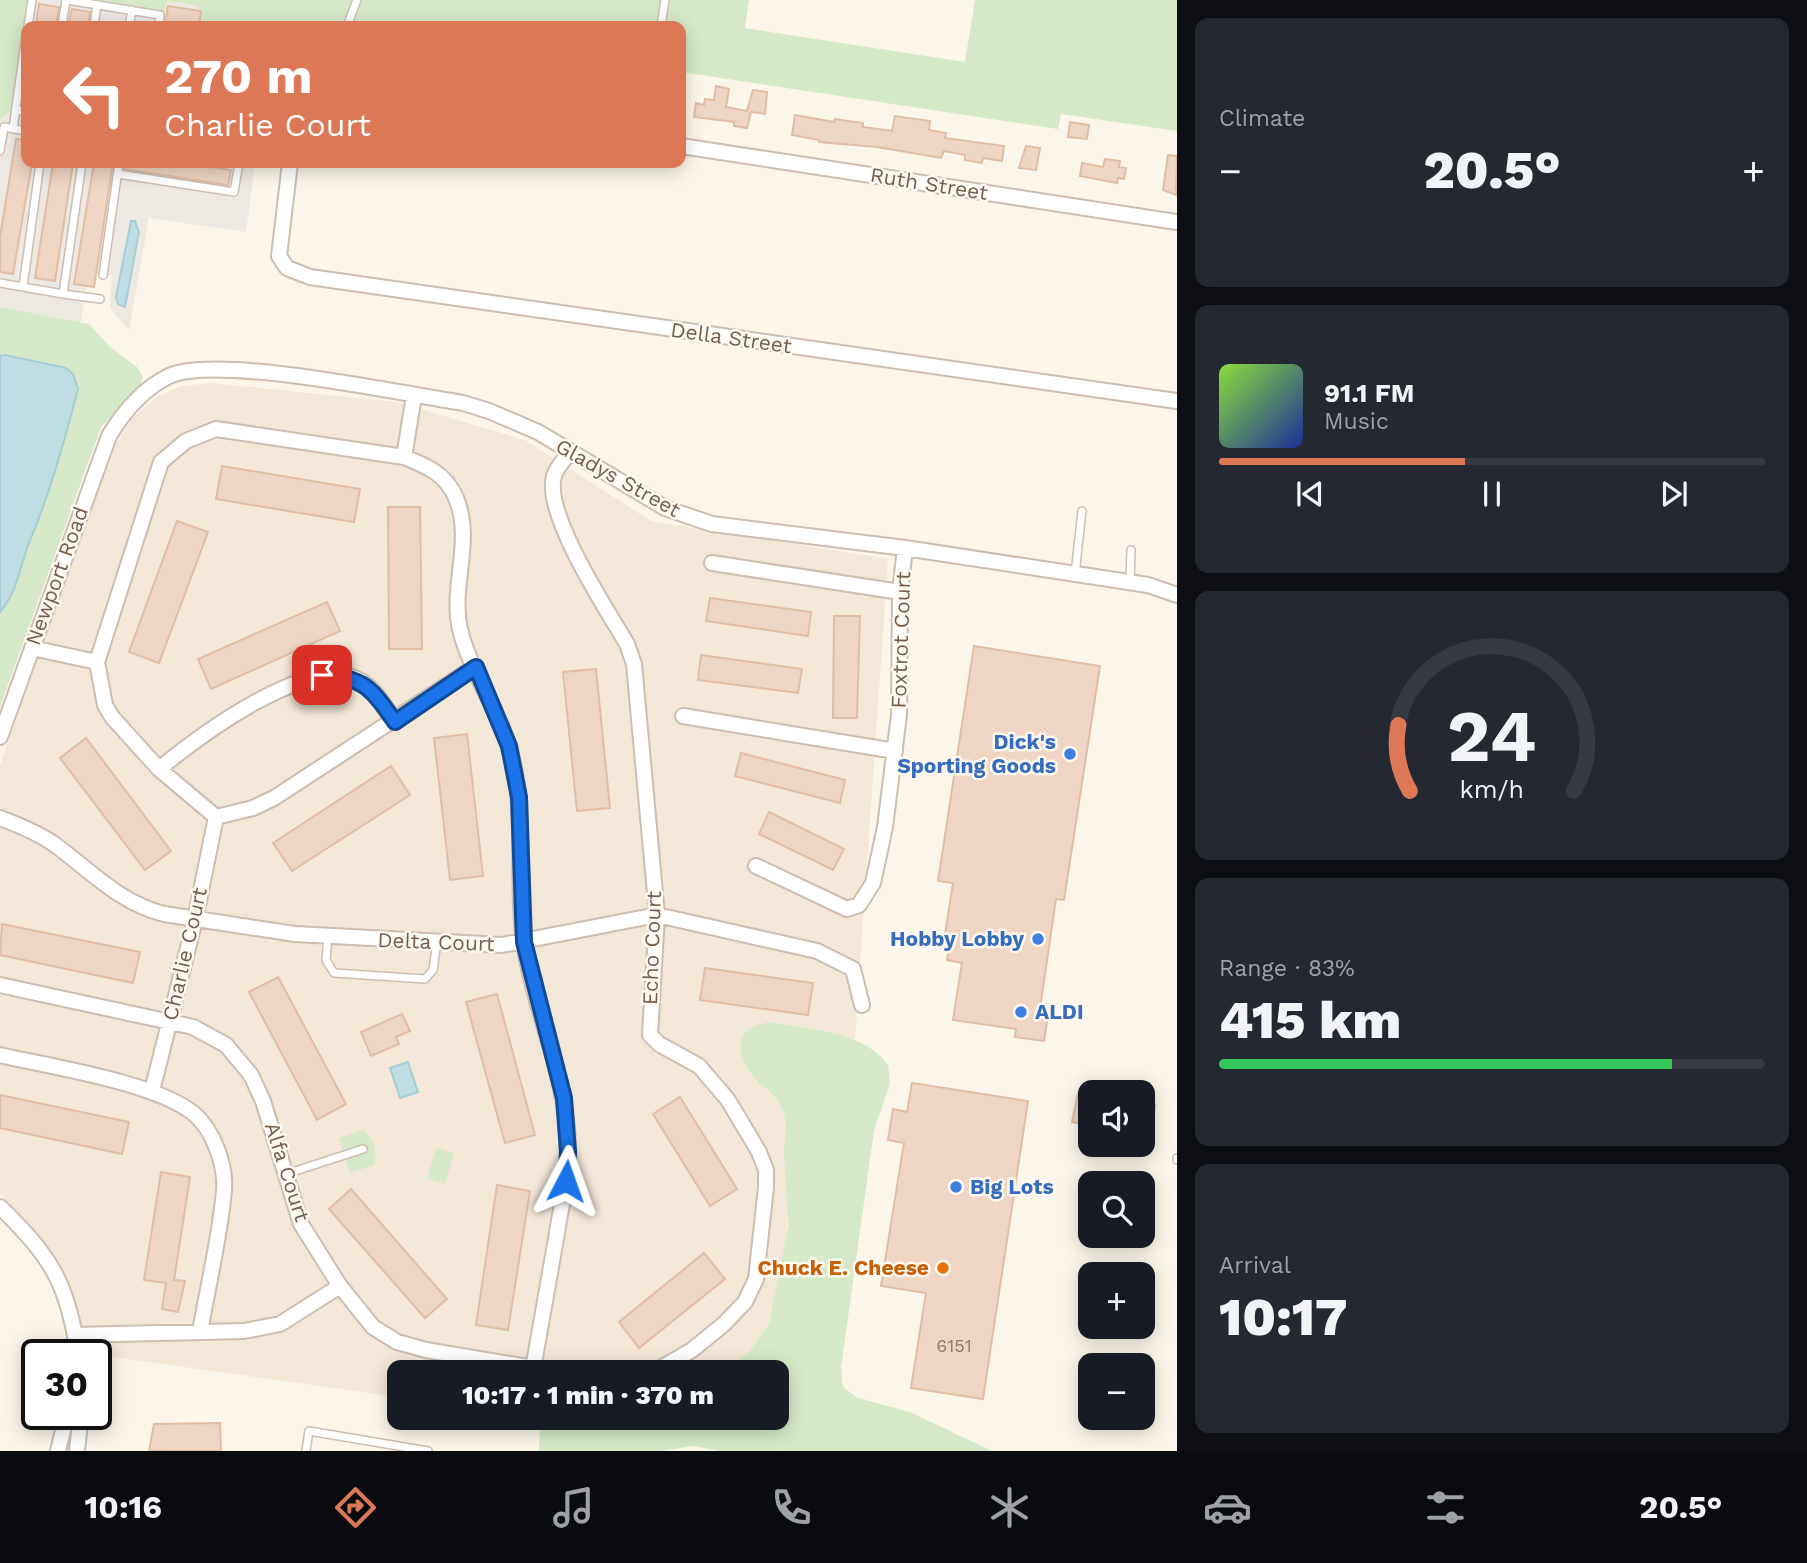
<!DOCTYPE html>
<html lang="en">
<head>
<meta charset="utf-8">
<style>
  :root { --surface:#171b24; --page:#242831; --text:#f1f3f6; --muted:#9ea1a6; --line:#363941; --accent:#dd7857 }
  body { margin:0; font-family:"Work Sans",sans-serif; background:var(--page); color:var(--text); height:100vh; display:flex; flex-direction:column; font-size:26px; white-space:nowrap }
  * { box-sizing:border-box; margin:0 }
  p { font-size:23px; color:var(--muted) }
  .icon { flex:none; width:38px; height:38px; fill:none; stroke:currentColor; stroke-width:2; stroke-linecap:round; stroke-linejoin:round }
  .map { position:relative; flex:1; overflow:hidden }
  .details { display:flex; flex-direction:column; gap:18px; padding:18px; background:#0d0f14; width:630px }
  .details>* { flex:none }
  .hud { position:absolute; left:21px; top:21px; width:665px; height:147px; border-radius:14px; box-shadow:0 4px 18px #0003; background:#dd7857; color:#fff; overflow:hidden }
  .fabs { position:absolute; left:1078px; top:1080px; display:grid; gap:14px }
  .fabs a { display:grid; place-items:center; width:77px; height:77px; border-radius:14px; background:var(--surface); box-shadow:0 4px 18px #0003; font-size:35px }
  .speed { position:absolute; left:21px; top:1339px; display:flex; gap:14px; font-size:35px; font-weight:700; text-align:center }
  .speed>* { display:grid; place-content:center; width:91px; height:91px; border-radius:50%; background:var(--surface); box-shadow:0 4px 18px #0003; line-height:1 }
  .speed .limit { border:4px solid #111; border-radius:10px; background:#fff; color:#111 }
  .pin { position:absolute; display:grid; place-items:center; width:60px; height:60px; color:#fff; margin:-30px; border-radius:14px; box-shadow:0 4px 10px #0006 }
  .me { position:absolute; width:77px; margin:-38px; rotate:4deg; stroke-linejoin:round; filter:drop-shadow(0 0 5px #0008) }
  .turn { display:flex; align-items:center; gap:24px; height:147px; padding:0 28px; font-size:32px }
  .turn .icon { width:91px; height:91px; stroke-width:2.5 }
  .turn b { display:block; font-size:49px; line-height:60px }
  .big { font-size:52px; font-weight:800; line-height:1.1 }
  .details .widget { flex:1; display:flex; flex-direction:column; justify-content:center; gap:10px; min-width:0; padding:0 24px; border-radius:14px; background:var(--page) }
  .details .dial { align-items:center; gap:0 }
  .dial svg { height:182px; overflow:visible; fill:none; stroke:var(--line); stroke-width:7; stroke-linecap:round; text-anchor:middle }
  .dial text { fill:var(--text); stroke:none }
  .song { display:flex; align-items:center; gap:21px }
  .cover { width:84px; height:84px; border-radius:10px; background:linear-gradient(135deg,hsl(90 70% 55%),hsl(230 70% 35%)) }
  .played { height:7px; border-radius:4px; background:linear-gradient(90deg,var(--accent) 45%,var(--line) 45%) }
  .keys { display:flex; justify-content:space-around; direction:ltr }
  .heat { display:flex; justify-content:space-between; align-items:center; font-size:38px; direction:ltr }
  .charge { height:10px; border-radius:5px; background:linear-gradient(90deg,#34c759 83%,var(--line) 0) }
  .trip { position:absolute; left:387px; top:1360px; width:402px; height:70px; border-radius:14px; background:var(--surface); box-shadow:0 4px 18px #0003; font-weight:800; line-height:70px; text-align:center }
  .menu { display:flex; height:112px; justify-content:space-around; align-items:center; background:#090b0e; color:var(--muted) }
  .menu .icon { width:49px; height:49px }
  .menu .current { color:var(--accent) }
  .menu b { font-size:32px; color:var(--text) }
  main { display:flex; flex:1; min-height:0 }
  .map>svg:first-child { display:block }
  .residential { fill:#f3e7d8 }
  .industrial { fill:#ede8e2 }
  .green { fill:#d5e9c8 }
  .water { fill:#bfdee4; stroke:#a6cdd5; stroke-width:2 }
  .building { fill:#efd5c3; stroke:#e1bda4; stroke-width:2 }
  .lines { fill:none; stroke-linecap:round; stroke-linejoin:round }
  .service-casing { stroke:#cdbdb0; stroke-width:10 }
  .minor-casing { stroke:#cdbdb0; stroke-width:18 }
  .service { stroke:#fff; stroke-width:7 }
  .minor { stroke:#fff; stroke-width:14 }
  .route-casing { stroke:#114b97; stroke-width:18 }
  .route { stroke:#1a73e8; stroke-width:12 }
  .shop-dot { fill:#3f7fe0; stroke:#fef9f0; stroke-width:2.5 }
  .food-dot { fill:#e8710a; stroke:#fef9f0; stroke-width:2.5 }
  .labels { text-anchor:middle; stroke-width:5; stroke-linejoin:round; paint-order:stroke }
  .number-label { font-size:18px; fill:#947b6b }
  .street-label { font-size:21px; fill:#755d4e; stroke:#fef9f0 }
  .shop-label { font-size:21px; font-weight:bold; fill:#366cbe; stroke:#fef9f0; text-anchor:end }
  .food-label { font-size:21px; font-weight:bold; fill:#c56008; stroke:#fef9f0; text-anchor:end }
</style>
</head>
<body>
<main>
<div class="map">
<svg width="1177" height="1451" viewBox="0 0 1177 1451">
  <rect width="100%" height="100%" fill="#fbf5ea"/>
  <path class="residential" d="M211,383l186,19 128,38 126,81 237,38 -33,480 -84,-17 -13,2 -13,40 11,17 18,14 8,14 4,15 1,118 -18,82 -21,29 -28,19h-321v25l-308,-43 -19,-56 -26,-54 -46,-50v-429l113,-316 19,-30 26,-23 23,-10z"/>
  <path class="industrial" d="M13,0h195l-4,26h-178v137h229l-9,69 -97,-14 -20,112 -19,-22 2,-33 -15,-1 -3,13h-8l-6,41 -80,-14v-223z"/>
  <path class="green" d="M0,0h30l-18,109 -12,11z
    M96,0h653l-4,28 220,34 10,-62h202v131l-116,-17 -3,15 -377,-57v-46h-481l2,-15 -7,-6 -28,-4 -3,10z
    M0,307l89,17 21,23 27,20 6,10 -3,9 -39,41 -101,280z
    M771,1022c39,8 92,8 117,43l2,19 -16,46 -33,238 2,19 15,11 52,14 82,39h-273l-26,-5 -30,5h-124l1,-21 7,-12h230v-46h-57l28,-19 21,-29 19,-97 -4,-75 2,-28c-2,-10 -4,-17 -10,-26 -5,-7 -14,-11 -20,-18 -22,-26 -24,-54 15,-58z
    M363,1130c11,10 15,21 11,35l-24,8 -11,-35z
    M436,1148l18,5 -9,31 -18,-6z"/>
  <path class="water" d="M131,221h4l4,11 -14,75 -7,-3 -2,-7z
    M5,355l61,13 7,6 5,15c-14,53 -28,104 -49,154 -10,25 -11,48 -29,69v-256z
    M408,1062l10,30 -18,6 -10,-30z"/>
  <path class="building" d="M39,4l20,3 -3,19h-20z
    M168,6l33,5 -2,15h-34z
    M72,9l18,3 -2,14h-20z
    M716,86l13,3 -3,18 21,4 6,-21 14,2 -2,22 -14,-2 -4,16 -13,-2v-4l-40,-5 2,-14 8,2 1,-6 9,1z
    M795,115l39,7 1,-3 28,4v4l29,4 3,-15 35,5 -1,9 17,3 -1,5 59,8 -2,15 -19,-3 -1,5 -17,-3v-5l-21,-4 -3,7 -64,-11 -58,-5v-2l-27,-5z
    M1070,122l19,3 -2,14 -19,-2z
    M16,139l10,1v23h6l-19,111 -13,-2v-35z
    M1026,146l14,2 -4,22 -17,-2z
    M1168,155l9,1 -1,39 -13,-5z
    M1105,159l15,2 -1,6 7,1 -2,11 -6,-1 -1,5 -37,-7 2,-13 21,4z
    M53,163h20l-18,118 -20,-3z
    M94,163h19l-19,124 -20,-3z
    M125,163h62l44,7 -3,15 -104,-16z
    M222,466l138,23 -6,33 -138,-23z
    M388,507h32l2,142h-33z
    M177,521l31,11 -49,131 -30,-11z
    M710,598l101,14 -3,24 -102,-15z
    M327,602l13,29 -129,58 -13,-30z
    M834,616h26l-3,102h-24z
    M974,646l126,20 -36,234 -8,-1 -16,109 9,1 -5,32 -29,-4 1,-8 -63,-9 9,-57 -15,-3 2,-11 -6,-1 10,-65 -15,-2z
    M701,655l101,14 -4,24 -100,-13z
    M596,669l14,139 -33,3 -14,-139z
    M467,734l16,142 -33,4 -16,-142z
    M86,738l85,113 -26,19 -85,-112z
    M741,753l104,27 -5,23 -105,-27z
    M391,766l19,29 -118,76 -19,-28z
    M769,812l75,37 -11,21 -74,-36z
    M2,924l138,28 -7,31 -133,-28z
    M705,968l108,15 -5,32 -108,-15z
    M278,977l68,127 -29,16 -68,-128z
    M497,994l38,141 -30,8 -39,-141z
    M402,1014l8,17 -14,6 3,7 -28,12 -10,-24z
    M912,1083l116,18 -45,298 -72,-11 15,-95 -45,-7 23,-143 -16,-3 5,-31 14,3z
    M1078,1093l12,3v30l-18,-4z
    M0,1095l129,27 -7,32 -122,-26z
    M680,1097l57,92 -27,17 -57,-92z
    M1143,1103l12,2 -6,41 -6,-1z
    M161,1172l29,5 -16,103 11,1 -7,31 -16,-3 4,-26 -22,-3z
    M497,1185l33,6 -22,139 -32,-5z
    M351,1189l96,110 -22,19 -96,-109z
    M704,1253l21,26 -86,69 -20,-26z
    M220,1423l1,28h-72l5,-27z"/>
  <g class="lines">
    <defs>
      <path id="service" d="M67,0l93,15 -1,11
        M28,26l4,-26
        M62,26l4,-26
        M94,26l3,-21
        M129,26l3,-16
        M347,26l10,-26
        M661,26l4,-26
        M16,110l10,1
        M13,129l13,-93
        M0,151l4,-24 22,4
        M118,174l116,18 5,-29
        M103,275l16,-112
        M0,283l63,11 19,-131
        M23,287l17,-124
        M63,294l37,5
        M1075,574l7,-63
        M1130,582l1,-32
        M328,936l-2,24 8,13 91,6 8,-9 4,-28
        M1177,1160v-2
        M286,1174l77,-25
        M306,1451l3,-20 119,20"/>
      <path id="minor" d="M681,146l496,76
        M290,163l-11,93 8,12 23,9 867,124
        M569,453c-5,7 -13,15 -15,23 -11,37 53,134 73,168l7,20 23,251 -7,120 9,9 40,22 29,34 31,52 7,18v17l-10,92 -11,23 -21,22 -32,26 -38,22
        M404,457l10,-61
        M712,563l188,29
        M32,648l65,14
        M476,666l-202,132 -21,10 -37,9 -57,-48 -47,-52 -7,-12 -8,-43 64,-200 25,-21 30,-12 188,28c23,9 42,17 52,41 18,43 -6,88 4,131 8,37 38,80 49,118 19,64 6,130 15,195 10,70 44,135 44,207 1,28 -7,56 -11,84 -8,45 -16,90 -24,136
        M683,716l212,35
        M0,737l109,-301c15,-25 34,-47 60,-60 49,-22 234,18 294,27l26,8 49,21 127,76 47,16 193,24 243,37 29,10
        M159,769c39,-32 151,-117 202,-88 15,9 25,27 34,41
        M0,818c19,7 38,15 54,26 37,27 64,58 110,70l131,20 207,11 155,-30 160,36 36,18 9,36
        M756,866l91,43 12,-4 14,-22 12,-56 14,-112 1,-123 5,-44
        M0,985l193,42 33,18 25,30 12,26 38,123 39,62 33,41 24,15 29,8 132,22
        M0,1055c51,12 153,27 193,58 20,16 33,52 31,77 -4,47 -16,95 -24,142
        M152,1091l43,-171 21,-103
        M0,1207c51,49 68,77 78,147
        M75,1335l169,-4 36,-7 60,-38
        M58,1451l9,-37
        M77,1451l4,-37"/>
    </defs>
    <use href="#service" class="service-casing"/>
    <use href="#minor" class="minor-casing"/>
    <use href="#service" class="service"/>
    <use href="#minor" class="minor"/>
  </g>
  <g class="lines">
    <defs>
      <path id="route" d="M322,675c42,2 50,14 73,47l81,-55 33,79 10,51 5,145 40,156 4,54 -2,29"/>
    </defs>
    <use href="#route" class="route-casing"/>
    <use href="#route" class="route"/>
  </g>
  <g class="shop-dot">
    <circle cx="1070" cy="754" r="7"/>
    <circle cx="1038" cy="939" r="7"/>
    <circle cx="1021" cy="1012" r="7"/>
    <circle cx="956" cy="1187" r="7"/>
  </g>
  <circle class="food-dot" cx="943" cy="1268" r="7"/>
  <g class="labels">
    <g class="number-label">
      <text x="954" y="1352">6151</text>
    </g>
    <g class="street-label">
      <text transform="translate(929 184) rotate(9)" y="7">Ruth Street</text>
      <text transform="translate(731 338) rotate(8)" y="7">Della Street</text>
      <text transform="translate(618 478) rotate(29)" y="7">Gladys Street</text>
      <text transform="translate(57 576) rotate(-70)" y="7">Newport Road</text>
      <text transform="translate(901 640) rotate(-88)" y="7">Foxtrot Court</text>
      <text transform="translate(436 942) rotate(2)" y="7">Delta Court</text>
      <text transform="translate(652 948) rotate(-88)" y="7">Echo Court</text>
      <text transform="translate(185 954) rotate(-77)" y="7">Charlie Court</text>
      <text transform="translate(287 1172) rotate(72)" y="7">Alfa Court</text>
    </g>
    <g class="shop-label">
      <text x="1056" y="749">Dick's<tspan x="1056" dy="24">Sporting Goods</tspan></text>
      <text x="1024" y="946">Hobby Lobby</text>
      <text x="1035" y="1019" text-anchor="start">ALDI</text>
      <text x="970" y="1194" text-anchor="start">Big Lots</text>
    </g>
    <g class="food-label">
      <text x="929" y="1275">Chuck E. Cheese</text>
    </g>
  </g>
</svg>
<div class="fabs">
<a><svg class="icon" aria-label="sound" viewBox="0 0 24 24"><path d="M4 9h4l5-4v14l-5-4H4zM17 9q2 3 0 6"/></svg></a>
<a><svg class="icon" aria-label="search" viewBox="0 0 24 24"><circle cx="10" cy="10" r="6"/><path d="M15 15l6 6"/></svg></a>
<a>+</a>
<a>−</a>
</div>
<div class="speed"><div class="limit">30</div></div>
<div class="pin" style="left:322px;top:675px;background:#d93025"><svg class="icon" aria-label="arrive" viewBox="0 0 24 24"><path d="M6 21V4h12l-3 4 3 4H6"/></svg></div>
<svg class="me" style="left:566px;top:1181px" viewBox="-20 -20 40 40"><path d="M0-17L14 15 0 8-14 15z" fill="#1a73e8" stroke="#fff" stroke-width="4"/></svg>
<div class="trip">10:17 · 1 min · 370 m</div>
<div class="hud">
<div class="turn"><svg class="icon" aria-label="left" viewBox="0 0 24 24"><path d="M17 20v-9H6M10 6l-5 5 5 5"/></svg><div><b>270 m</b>Charlie Court</div></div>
</div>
</div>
<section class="details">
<div class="widget"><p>Climate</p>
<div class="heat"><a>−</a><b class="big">20.5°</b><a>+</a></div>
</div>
<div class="widget">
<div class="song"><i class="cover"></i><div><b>91.1 FM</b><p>Music</p></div></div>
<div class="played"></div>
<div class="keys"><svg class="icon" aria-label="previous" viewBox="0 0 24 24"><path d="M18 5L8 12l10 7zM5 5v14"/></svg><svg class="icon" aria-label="pause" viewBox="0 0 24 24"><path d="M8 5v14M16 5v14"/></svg><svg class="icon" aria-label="next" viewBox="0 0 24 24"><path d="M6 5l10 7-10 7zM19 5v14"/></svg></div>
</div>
<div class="widget dial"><svg viewBox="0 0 100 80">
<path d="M14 69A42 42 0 1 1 86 69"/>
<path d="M14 69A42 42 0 0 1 9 40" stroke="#dd7857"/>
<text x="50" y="56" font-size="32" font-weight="700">24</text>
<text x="50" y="72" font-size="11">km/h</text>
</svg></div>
<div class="widget"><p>Range · 83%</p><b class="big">415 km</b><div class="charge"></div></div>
<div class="widget"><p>Arrival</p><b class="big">10:17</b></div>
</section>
</main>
<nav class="menu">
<b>10:16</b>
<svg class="icon current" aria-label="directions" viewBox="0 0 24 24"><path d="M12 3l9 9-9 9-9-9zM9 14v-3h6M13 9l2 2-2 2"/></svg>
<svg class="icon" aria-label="music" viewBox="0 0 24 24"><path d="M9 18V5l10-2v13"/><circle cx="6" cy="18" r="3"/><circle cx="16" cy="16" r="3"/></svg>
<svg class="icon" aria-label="phone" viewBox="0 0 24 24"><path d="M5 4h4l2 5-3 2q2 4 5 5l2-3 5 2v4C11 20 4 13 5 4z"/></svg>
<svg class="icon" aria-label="climate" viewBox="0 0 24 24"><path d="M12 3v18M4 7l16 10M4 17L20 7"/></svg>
<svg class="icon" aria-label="car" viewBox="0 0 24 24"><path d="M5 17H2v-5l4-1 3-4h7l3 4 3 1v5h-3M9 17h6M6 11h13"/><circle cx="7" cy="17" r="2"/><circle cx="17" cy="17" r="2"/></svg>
<svg class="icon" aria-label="filters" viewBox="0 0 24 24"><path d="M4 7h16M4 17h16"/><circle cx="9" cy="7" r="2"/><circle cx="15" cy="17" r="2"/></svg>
<b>20.5°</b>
</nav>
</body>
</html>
